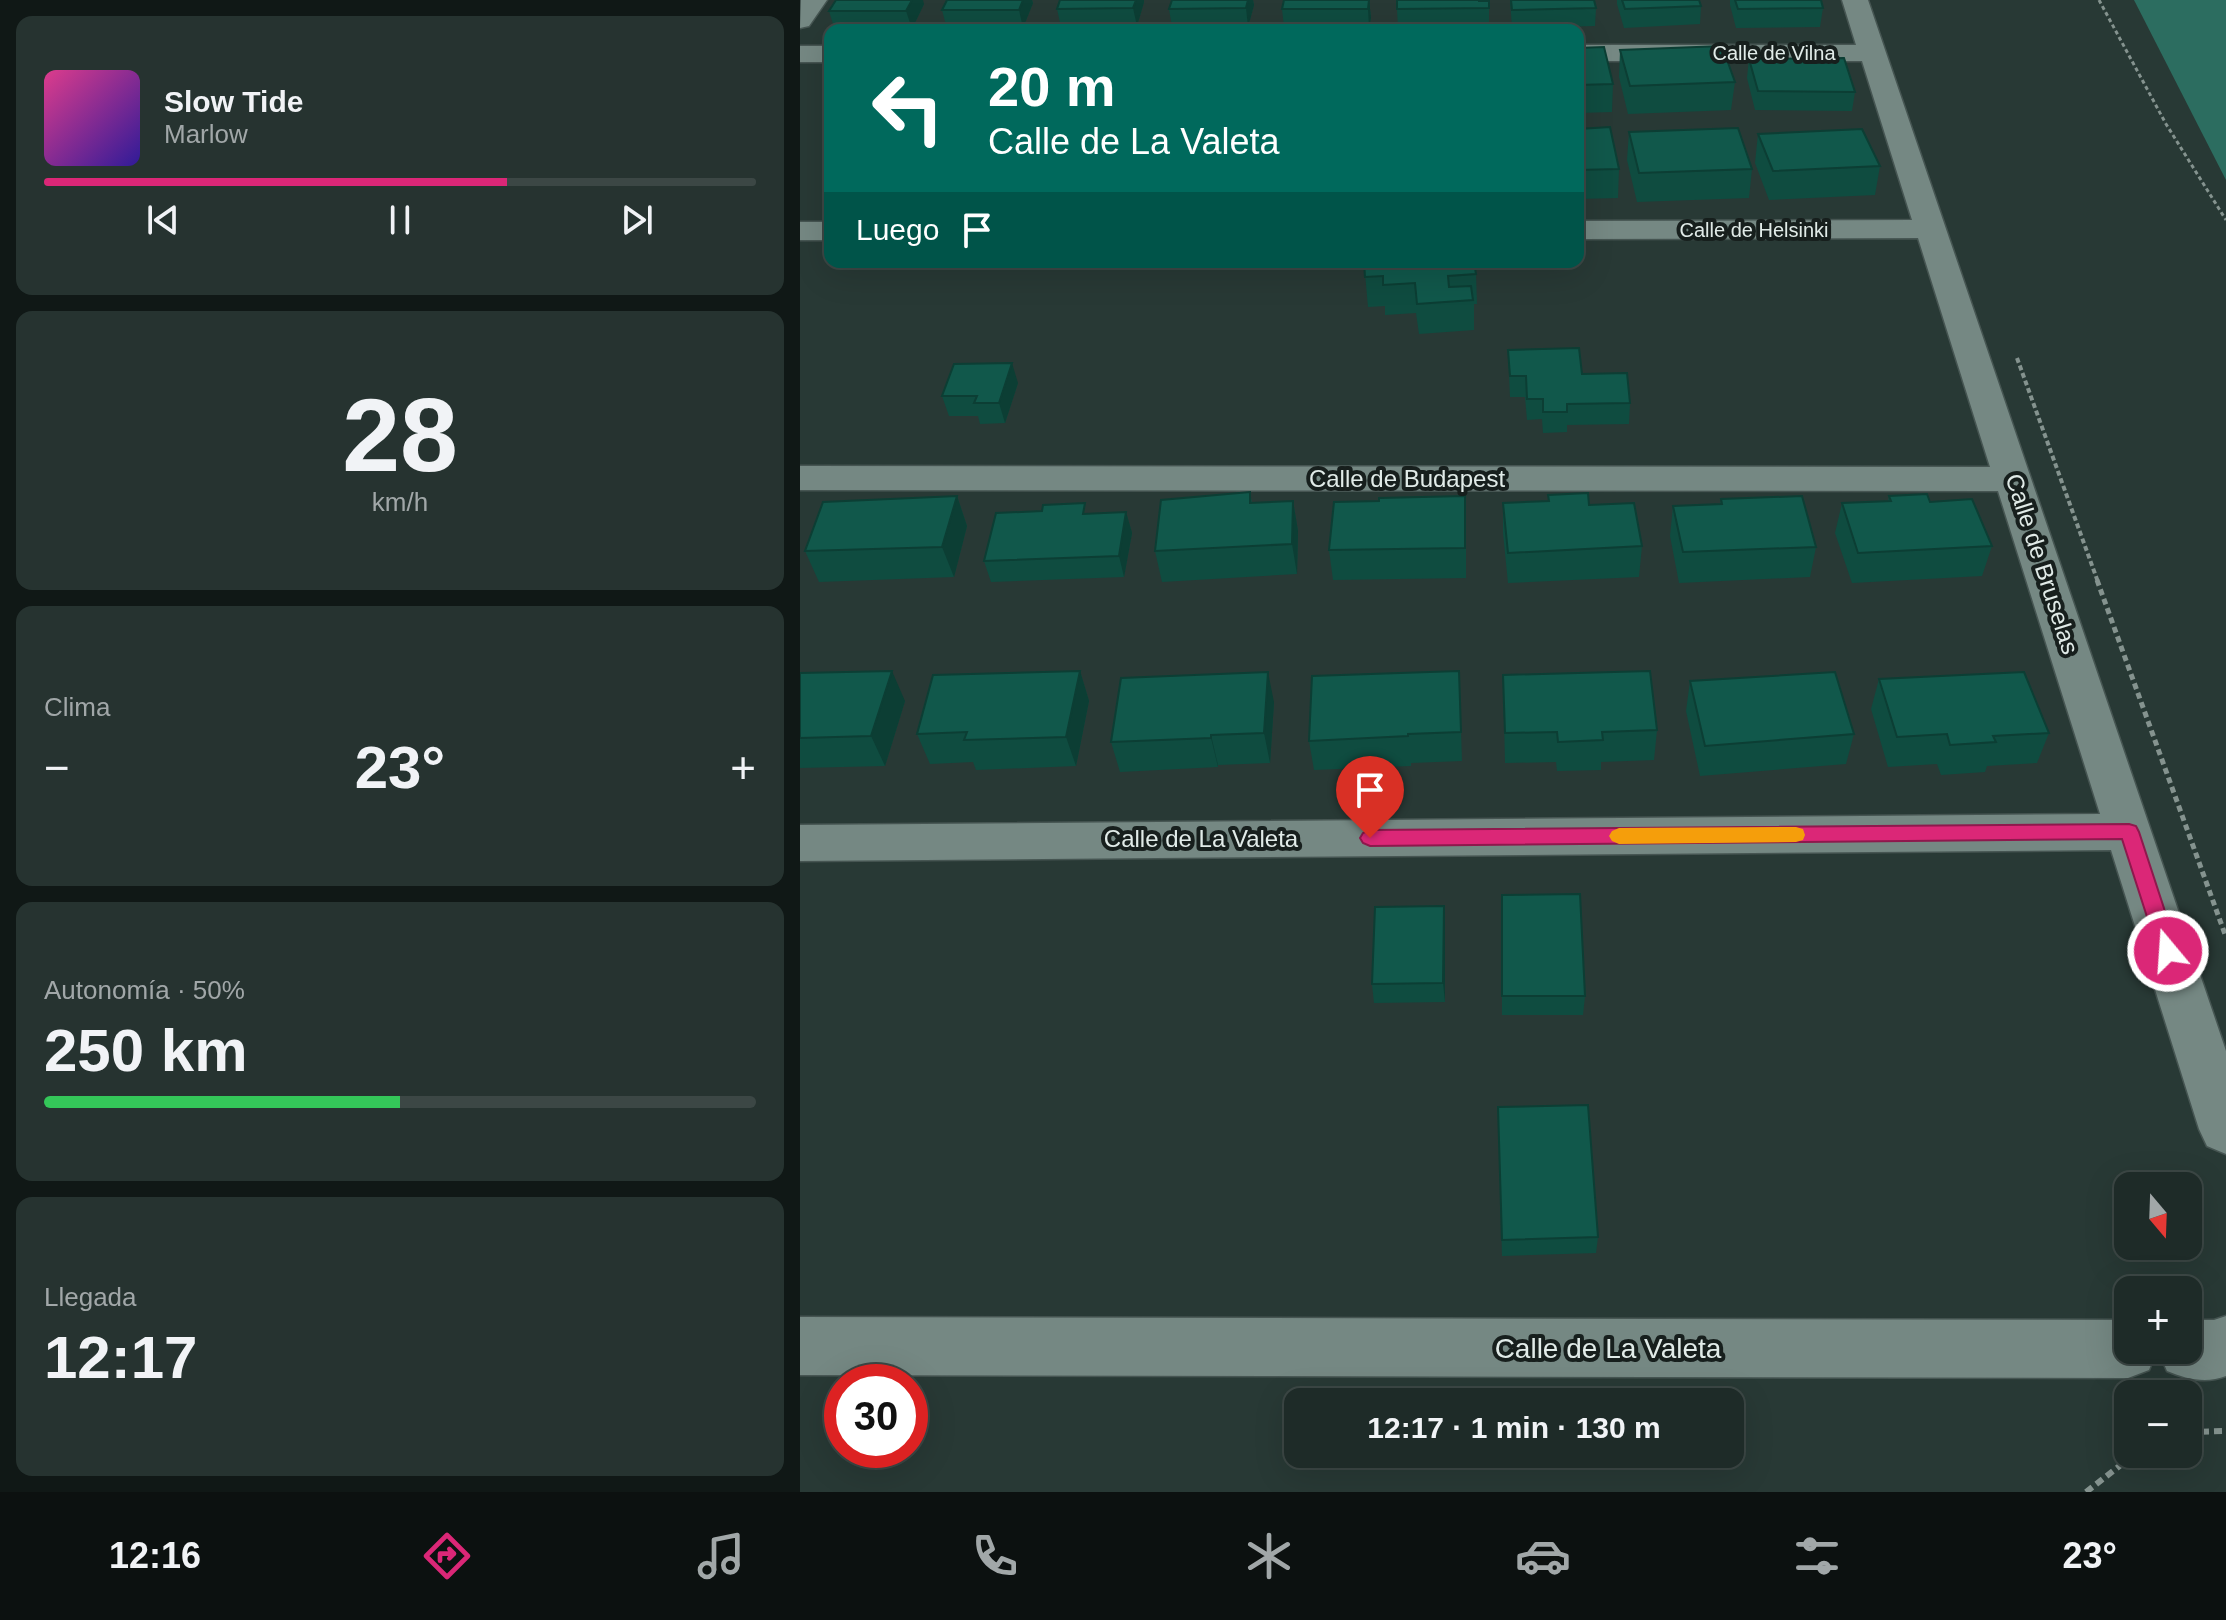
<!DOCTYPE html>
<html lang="es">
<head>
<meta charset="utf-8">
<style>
  :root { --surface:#1e2b28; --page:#263330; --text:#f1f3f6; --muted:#a1a7a8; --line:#3c4745; --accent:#db2777 }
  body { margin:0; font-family:Helvetica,sans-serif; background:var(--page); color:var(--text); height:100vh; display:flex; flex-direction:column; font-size:30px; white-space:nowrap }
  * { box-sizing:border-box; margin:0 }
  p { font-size:26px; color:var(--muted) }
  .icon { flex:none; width:44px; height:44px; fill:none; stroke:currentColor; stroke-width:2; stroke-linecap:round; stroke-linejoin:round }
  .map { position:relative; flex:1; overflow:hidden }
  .details { display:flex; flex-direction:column; gap:16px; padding:16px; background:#101816; width:800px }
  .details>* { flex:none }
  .top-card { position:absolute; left:24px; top:24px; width:760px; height:244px; border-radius:16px; box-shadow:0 8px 32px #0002,0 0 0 2px var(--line); background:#00695c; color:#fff; overflow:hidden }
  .needle { width:52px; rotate:161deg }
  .tools { position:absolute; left:1314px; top:1172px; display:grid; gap:16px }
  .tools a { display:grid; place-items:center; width:88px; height:88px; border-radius:16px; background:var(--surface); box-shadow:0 8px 32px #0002,0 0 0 2px var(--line); font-size:40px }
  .speed { position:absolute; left:24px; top:1364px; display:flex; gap:16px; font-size:40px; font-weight:700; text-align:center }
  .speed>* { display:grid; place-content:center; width:104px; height:104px; border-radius:50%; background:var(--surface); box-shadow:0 8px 32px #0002,0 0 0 2px var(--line); line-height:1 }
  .speed .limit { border:12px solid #d22; background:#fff; color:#111 }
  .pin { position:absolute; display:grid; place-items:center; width:68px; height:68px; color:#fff; margin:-82px -34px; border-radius:50% 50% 50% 0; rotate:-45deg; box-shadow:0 0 8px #0007 }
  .pin .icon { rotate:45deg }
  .me { position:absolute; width:88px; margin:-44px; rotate:342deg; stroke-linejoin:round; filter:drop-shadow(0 0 6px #0008) }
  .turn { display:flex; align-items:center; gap:28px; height:168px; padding:0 32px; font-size:36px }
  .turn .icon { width:104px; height:104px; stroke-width:2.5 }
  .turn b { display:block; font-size:56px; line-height:68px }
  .then { display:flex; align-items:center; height:76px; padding:0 32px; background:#0003; gap:16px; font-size:30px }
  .big { font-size:60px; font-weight:700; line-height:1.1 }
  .details .widget { flex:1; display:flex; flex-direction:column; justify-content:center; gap:12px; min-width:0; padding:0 28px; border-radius:16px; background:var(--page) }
  .details .dial { align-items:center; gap:0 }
  .dial b { font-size:104px; line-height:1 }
  .song { display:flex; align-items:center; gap:24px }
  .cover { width:96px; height:96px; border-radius:12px; background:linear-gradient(135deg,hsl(330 70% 55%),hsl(250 70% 35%)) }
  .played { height:8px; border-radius:4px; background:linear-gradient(90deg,var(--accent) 65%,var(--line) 65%) }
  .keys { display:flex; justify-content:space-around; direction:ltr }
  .heat { display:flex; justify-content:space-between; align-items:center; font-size:44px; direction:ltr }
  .charge { height:12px; border-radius:6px; background:linear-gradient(90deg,#34c759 50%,var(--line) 0) }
  .trip { position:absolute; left:484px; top:1388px; width:460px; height:80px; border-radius:16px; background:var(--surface); box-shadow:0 8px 32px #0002,0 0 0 2px var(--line); font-weight:700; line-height:80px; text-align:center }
  .menu { display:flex; height:128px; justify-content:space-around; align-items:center; background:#0c1110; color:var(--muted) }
  .menu .icon { width:56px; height:56px }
  .menu .active { color:var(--accent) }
  .menu b { font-size:36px; color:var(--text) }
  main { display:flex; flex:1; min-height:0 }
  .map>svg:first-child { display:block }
  .forest { fill:#2c6d60 }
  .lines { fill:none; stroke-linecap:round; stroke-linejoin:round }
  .minor-casing { stroke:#465552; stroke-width:3 }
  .path-far3 { stroke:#85938f; stroke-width:3; stroke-dasharray:4 3; stroke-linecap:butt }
  .path-far2 { stroke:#85938f; stroke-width:4; stroke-dasharray:5 3; stroke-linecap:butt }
  .path-far1 { stroke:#85938f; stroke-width:5; stroke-dasharray:6 4; stroke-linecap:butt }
  .path { stroke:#85938f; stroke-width:6; stroke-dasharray:8 5; stroke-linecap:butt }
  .minor { fill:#758883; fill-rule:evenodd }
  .wall { fill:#0f4c40 }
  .shaded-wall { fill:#0c3e34 }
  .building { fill:#11584b; stroke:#0c3e34; stroke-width:2 }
  .route { fill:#db2777; stroke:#8e194d; stroke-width:2 }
  .slow { fill:#f59e0b }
  .labels { text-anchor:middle; stroke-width:8; stroke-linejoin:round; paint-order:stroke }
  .far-street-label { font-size:20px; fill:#e1ebe8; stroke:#171f1d }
  .street-label { font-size:24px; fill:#e1ebe8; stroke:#171f1d }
  .near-street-label { font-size:28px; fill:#e1ebe8; stroke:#171f1d }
</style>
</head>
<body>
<main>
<section class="details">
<div class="widget">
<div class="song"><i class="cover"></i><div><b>Slow Tide</b><p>Marlow</p></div></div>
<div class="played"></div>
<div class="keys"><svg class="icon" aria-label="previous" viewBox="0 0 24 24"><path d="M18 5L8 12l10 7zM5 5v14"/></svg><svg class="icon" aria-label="pause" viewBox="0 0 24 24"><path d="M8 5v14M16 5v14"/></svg><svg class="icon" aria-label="next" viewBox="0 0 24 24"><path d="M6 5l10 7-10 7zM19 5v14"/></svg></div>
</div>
<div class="widget dial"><b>28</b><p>km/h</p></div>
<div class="widget"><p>Clima</p>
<div class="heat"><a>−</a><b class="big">23°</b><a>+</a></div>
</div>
<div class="widget"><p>Autonomía · 50%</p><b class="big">250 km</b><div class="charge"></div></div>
<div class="widget"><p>Llegada</p><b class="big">12:17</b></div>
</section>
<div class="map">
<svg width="1426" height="1492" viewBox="0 0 1426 1492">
  <rect width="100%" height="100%" fill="#283935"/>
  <path class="forest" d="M1334,0h92v180z"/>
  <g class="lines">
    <defs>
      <path id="minor" d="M1,0h26l-18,26 -9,2z
        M1042,0h26l358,1051v103l-19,-8 -8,-17 -88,-279 -1311,11v-36l1300,-11 -102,-323 -1198,-1v-24l1190,1 -72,-229 -340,1v-18l334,-1 -50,-159h-284v-16h278z
        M0,46h30v16h-30z
        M0,222h30v18h-30z
        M1426,1316v60c-20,8 -40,3 -59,-5l-9,-21h30v-30h26z
        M0,1317l1328,3v30h29l-8,20 -21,8 -1328,-3z"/>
    </defs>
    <use href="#minor" class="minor-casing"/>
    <path class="path-far3" d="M1299,0l67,124 60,96"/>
    <path class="path-far2" d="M1217,358l81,224"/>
    <path class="path-far1" d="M1297,580l129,357"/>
    <path class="path" d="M1388,1432l38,-1
      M1286,1492l49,-38"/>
    <use href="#minor" class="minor"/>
  </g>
  <path class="wall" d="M147,0h85l1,3 -10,25 -76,1 -5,-19z
    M372,0h81l1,5 -6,22h-76l-3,-18z
    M569,0l2,18 -2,9h-85l-2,-18z
    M710,0h84l2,8 -1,18 -83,2z
    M817,0h82l2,6 -1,18 -76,4 -7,-24z
    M930,0h91l2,8 -3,19 -84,1 -6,-23z
    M679,1h10v26l-91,1 -1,-19z
    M344,2l-7,24 -76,1 -4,-18z
    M124,4l-12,25 -77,1 -6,-19z
    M778,48l35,36 -1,28 -34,1z
    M820,50l115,32 -4,28 -103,4 -9,-37z
    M949,59l106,33 -3,19 -97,-1 -8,-32z
    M778,129l41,40 -1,29 -40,1z
    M829,132l123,37 -3,29 -112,4 -10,-42z
    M958,134l122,32 -5,29 -106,5 -14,-37z
    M564,262l112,12 1,30h-3v26l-55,4 -3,-21 -31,2v-9l-17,1z
    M708,350l74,24 48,29 -1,21 -62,1v7l-24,1 -1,-14 -15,1 -2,-23h-15z
    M218,383l-13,40 -25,1 -2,-8h-29l-7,-20z
    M450,492l2,11 41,-2 5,30 -1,43 -135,8 -7,-31z
    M748,495l41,10 53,41 -3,31 -131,6 -5,-50v-30l45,-2z
    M157,496l10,30 -13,51 -135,5 -14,-31z
    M1089,496l41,6 62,44 -10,30 -130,7 -17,-50 7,-30 46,-2z
    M921,499l95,48 -6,30 -131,6 -9,-47 3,-30 47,-2z
    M579,501l87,26v51l-133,2 -4,-30z
    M326,512l6,21 -8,44 -133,5 -7,-21 104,-47z
    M280,671l9,30 -13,65 -100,4 -3,-8 -43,2 -13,-30z
    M659,671l3,90 -51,2v3l-97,4 -5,-29z
    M0,673l105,28 -20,65 -85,2z
    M703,675l154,55 -3,30 -53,2v8l-44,1 -1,-9 -51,1z
    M1079,679l170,54 -12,30 -50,3 -2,6 -44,3 -4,-11 -49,3 -17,-58z
    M890,681l164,53 -8,30 -146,12 -14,-65z
    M474,702l-4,61 -52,2v2l-98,5 -9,-30z
    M702,895l83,101 -2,19h-81z
    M644,906l1,20v76l-71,1 -2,-19z
    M698,1107l100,130 -2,16 -94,3z"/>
  <path class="shaded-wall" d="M112,0h11l1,4 -12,25 -6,-18z
    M223,0h9l1,3 -10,25 -4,-18z
    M336,0h8v2l-7,24 -4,-18z
    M448,0h5l1,5 -6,22 -2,-19z
    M569,0l2,18 -2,9 -1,-18z
    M212,363l6,20 -13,40 -6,-20z
    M157,496l10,30 -13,51 -12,-30z
    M493,501l5,30 -1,43 -5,-30z
    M326,512l6,21 -8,44 -5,-21z
    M92,671l13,30 -20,65 -14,-30z
    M280,671l9,30 -13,65 -10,-29z
    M468,672l6,30 -4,61 -6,-30z
    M411,735l7,30v2l-7,-29z
    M644,906l1,20v76l-2,-19z"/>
  <path class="building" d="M36,0h76l-6,11h-77z
    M147,0h76l-4,10h-77z
    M260,0h76l-3,8 -76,1z
    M372,0h76l-2,8 -77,1z
    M484,0h85l-1,9h-86z
    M597,0h82v1h10v7l-92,1z
    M711,0h83l2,8 -84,2z
    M822,0h77l2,6 -76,3z
    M935,0h86l2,8 -85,1z
    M922,46l13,36 -105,4 -10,-36z
    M804,47l9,37 -35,1v-37z
    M1044,58l11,34 -97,-1 -9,-32z
    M810,127l9,42 -41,1v-41z
    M938,128l14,41 -113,4 -10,-41z
    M1062,129l18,37 -107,5 -15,-37z
    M564,262h110l2,12 -28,2 1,11 22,-1 2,14 -56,4 -2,-21 -32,2v-9l-18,1z
    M779,348l3,26 45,-1 3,30 -63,1v8h-24v-13h-16l-1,-23h-16l-2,-26z
    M212,363l-13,40h-25l3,-7h-35l12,-32z
    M450,492v11l43,-2 -1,43 -137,7 6,-51z
    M788,493l1,12 45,-2 8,43 -134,7 -5,-50 46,-2 -1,-6z
    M1127,494l3,8 42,-3 20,47 -134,7 -16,-50 49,-2 -2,-5z
    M157,496l-15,51 -137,4 18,-49z
    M665,496v52l-136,2 5,-48 45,-1v-3z
    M1002,496l14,51 -133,5 -10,-46 49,-2 -1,-5z
    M285,503l-2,11 43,-2 -7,44 -135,5 12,-48 46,-2 1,-6z
    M92,671l-21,65 -71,2v-65z
    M280,671l-14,66 -102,3 3,-8 -50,2 16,-59z
    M659,671l2,61 -53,2v2l-99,5 3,-65z
    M850,671l7,59 -55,2 1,8 -45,2 -1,-10 -52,1 -2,-58z
    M468,672l-4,61 -53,2v3l-100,4 10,-64z
    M1035,672l19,62 -149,12 -15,-65z
    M1224,672l25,61 -56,3 3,6 -46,3 -3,-11 -50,3 -18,-58z
    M780,894l5,102h-83v-101z
    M644,906l-1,77 -71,1 3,-77z
    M788,1105l10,132 -96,3 -4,-133z"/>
  <path class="route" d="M1329,824l7,2 3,6 39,119 -3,6 -7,2 -7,-2 -3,-6 -36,-112 -752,7 -7,-3 -3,-5 3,-5 7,-3z"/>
  <path class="slow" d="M996,827l7,2 2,6 -2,5 -7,2 -177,2 -7,-3 -3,-5 3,-5 7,-3z"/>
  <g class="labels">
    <g class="far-street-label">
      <text x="974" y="60">Calle de Vilna</text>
      <text x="954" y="237">Calle de Helsinki</text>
    </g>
    <g class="street-label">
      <text x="607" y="487">Calle de Budapest</text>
      <text transform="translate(1242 564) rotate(72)" y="8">Calle de Bruselas</text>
      <text x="401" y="847">Calle de La Valeta</text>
    </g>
    <g class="near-street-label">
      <text x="808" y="1358">Calle de La Valeta</text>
    </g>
  </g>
</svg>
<div class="tools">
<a><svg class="needle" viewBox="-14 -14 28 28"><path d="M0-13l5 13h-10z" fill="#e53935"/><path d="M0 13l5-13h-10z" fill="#a1a7a8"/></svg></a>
<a>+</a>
<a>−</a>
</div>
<div class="speed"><div class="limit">30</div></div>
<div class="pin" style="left:570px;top:838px;background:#d93025"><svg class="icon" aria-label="arrive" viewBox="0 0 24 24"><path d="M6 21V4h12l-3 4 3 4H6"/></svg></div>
<svg class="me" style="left:1368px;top:951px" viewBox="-20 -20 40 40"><circle r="17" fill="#db2777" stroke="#fff" stroke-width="3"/><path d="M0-11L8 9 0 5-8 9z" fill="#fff"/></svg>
<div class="trip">12:17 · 1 min · 130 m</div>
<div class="top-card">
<div class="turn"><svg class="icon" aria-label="left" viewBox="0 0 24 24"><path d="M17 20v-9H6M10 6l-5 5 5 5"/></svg><div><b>20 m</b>Calle de La Valeta</div></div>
<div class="then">Luego<svg class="icon" aria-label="arrive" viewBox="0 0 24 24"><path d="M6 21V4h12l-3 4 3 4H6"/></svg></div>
</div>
</div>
</main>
<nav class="menu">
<b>12:16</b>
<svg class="icon active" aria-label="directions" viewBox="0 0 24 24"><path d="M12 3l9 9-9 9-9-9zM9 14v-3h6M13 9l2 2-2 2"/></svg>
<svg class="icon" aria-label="music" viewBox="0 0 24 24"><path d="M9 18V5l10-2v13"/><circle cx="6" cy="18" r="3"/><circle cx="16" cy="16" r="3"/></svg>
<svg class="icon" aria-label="phone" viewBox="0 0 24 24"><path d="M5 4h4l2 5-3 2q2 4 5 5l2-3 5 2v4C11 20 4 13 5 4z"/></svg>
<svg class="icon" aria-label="climate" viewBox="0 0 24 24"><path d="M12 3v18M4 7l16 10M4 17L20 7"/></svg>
<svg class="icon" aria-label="car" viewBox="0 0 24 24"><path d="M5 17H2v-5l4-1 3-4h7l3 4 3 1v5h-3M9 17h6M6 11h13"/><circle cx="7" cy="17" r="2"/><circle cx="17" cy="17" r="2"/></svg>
<svg class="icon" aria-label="filters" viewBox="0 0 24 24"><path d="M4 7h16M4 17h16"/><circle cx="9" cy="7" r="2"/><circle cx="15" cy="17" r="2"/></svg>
<b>23°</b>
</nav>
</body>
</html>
